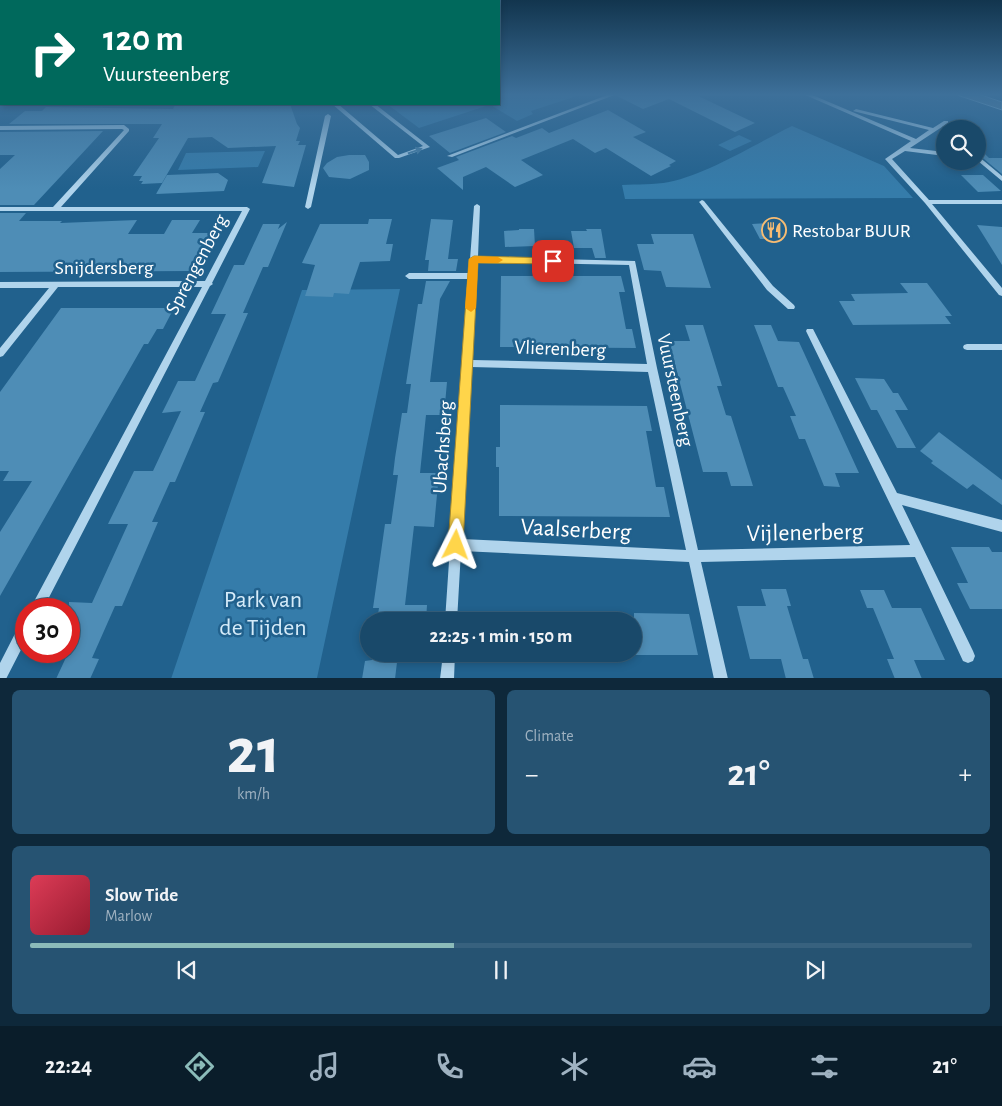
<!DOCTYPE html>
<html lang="en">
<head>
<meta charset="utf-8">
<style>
  :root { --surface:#19496a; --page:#265372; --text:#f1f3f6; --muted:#9fb2c1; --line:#37617e; --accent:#8bbbb9 }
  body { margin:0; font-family:"Alegreya Sans",sans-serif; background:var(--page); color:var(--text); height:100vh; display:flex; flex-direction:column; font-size:19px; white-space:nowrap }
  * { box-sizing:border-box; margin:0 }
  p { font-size:16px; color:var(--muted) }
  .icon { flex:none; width:28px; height:28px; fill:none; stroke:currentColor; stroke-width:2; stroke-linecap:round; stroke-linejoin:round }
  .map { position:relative; height:678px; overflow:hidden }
  .side { display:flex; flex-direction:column; gap:12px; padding:12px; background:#0e283a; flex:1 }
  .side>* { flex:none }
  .top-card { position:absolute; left:0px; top:0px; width:500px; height:105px; box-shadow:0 2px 8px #0003,0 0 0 1px var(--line); background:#00695c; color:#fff; overflow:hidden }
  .tools { position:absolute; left:936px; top:120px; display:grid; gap:10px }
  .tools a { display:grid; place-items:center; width:50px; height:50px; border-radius:50%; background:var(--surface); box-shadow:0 2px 8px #0003,0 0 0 1px var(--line); font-size:25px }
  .speed { position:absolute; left:15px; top:598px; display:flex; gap:10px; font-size:25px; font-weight:700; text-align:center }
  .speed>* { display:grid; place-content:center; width:65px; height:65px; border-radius:50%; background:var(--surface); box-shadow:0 2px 8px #0003,0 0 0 1px var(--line); line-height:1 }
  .speed .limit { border:8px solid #d22; background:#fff; color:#111 }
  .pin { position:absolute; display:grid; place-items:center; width:42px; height:42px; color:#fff; margin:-21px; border-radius:10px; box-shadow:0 2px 8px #0006 }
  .me { position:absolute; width:55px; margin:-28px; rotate:3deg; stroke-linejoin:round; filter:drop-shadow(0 0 4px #0008) }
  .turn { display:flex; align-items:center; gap:18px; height:105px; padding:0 20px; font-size:22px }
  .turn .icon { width:65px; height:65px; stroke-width:2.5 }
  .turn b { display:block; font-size:35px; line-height:42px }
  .big { font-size:38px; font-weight:600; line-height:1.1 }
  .side .tile { flex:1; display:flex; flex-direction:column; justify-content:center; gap:8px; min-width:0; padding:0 18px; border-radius:8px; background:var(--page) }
  .side .dial { align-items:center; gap:0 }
  .dial b { font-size:65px; line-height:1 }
  .song { display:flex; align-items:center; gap:15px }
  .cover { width:60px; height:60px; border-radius:8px; background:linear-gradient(135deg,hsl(350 70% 55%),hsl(350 70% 35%)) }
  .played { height:5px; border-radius:2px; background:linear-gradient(90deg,var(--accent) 45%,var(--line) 45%) }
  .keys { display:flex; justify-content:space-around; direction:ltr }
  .heat { display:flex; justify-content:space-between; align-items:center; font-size:28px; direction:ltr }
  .side .tiles { flex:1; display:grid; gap:12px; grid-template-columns:1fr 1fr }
  .tile:last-child { grid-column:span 2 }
  .trip { position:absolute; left:360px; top:612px; width:282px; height:50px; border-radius:25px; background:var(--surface); box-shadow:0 2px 8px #0003,0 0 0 1px var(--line); font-weight:600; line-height:50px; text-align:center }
  .dock { display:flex; height:80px; justify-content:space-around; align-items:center; background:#0a1d2a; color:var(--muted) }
  .dock .icon { width:35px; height:35px }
  .dock .selected { color:var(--accent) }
  .dock b { font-size:22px; color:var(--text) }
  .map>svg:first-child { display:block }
  .green { fill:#357caa }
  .water { fill:#5a86a4; stroke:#a4d1ed }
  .building { fill:#4e8db6 }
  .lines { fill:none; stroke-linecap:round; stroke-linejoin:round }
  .minor { fill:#b0d4ec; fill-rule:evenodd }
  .oneway { fill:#457ea5 }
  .route { fill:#ffd54a; stroke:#a68a30 }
  .slow { fill:#f59e0b }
  .labels { text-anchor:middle; stroke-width:5; stroke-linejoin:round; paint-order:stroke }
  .poi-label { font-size:20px; fill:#fff; stroke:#21618d; text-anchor:start }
  .street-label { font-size:20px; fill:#fff; stroke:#21618d }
  .near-street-label { font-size:24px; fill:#fff; stroke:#21618d }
  .near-park-label { font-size:24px; fill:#d5ebf9; stroke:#21618d }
</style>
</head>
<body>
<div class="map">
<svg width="1002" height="679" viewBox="0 0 1002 679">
  <rect width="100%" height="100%" fill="#21618d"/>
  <path class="green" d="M499,94h84l-52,17 2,3 -16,7 -28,-17h10z
    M387,104h96l3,2 -67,22z
    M792,126l92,40 29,32 -288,1 -3,-14c15,-1 32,0 47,-3 39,-8 86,-38 123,-56z
    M739,135l13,6 -22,10 -12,-6z
    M265,151l-7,16 -80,3 8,-17z
    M400,289l-83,389 -146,1 131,-389z"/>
  <path class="water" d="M954,94h24l24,8v8z"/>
  <path class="building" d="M619,94h75l61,29 -20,9 -66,-33 -26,10 -26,-13z
    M201,104h89l7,20 3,4 -4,13h4l-2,4h8l-12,42 -32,-4 14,-37 -48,2 -16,-11 -24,1 -26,45 -21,1 2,-3h-4l3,-5h-9l26,-38h-6l9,-14h-153l16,-13h17l4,-4 127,2 2,-4z
    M608,110l38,22 -13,5 43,24 -7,4 2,1 -20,10 -45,-28 -11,5 -22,-14 -52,21 22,15 -28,12 -29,-20 -23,10v13l-26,-22 22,-8 -3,-3 56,-21 4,2 26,-10 7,5z
    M486,118l20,14 -56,21 -21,-17z
    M103,131l-69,74h-34v-36l15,-14h-15v-23z
    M978,147l11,11h13v16l-24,-20z
    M349,155h16l4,7v8l-19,9 -21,-2 -6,-9 4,-5 10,-6z
    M218,173l10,7 -4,11 -68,3 11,-19z
    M961,175h22l18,16 -23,1z
    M0,213h26l-7,8h43l-2,2 77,-3 -9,14h36l8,-14h28l-8,13h21l-21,38 -192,1z
    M369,219h23l-6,25h7l-3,17 -30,1 -11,32 -15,-1 -1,4 -28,-1 10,-31 -13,-2 18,-39h48z
    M431,219l22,1 -5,39h10l-2,12h-28l1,-11h-4z
    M287,222l-19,45h-5l-20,46h5l-30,69 -5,1 -13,29h5l-30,70h-5l-18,40h6l-36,84h-7l-23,52 7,1 -9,20h-34l13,-28v-49l23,1 36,-79h-20l26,-53h19l28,-60 -19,2 16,-32h17l31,-67h-15l23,-49h10l19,-41h17l-2,5z
    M770,223l6,16h-16l-8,-15z
    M977,225l25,2v38z
    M519,229h15l1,17 -30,1 -1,-16 15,-1z
    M586,229h15l5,29h-11l-3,-10h-18l-3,-17h16z
    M651,234h42l18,54 -45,-1 -5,-16 -17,-1 -7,-26h17z
    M501,276h120l4,16h-6l7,37h6l4,19 -136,-1z
    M426,281h24l-10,18 -10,83h17l-3,33h-18l-6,58h19l-5,54 -20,-1 -9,79h22l-1,16h-49l2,-13h-6l12,-84h6l7,-49h-5l2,-17 7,-45h5l4,-29h-5l12,-80h4z
    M900,283h27l25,33h-7l6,8 -98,1 -14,-24h16l-4,-7 57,-1z
    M61,308h113l-11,21h-6l-9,15h-4l-144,252v-64l32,-51h-29l6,-10h-9v-79z
    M685,325h18l19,61h-5l9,29 5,1 22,70h-22l-4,-14h-24l-34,-131h21z
    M754,325h17l7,16 21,1 60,131h-24l5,14 -16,-1 -19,-47h-6l-9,-23h6l-13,-29h-5z
    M855,378l29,1 9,14h5l10,17h-13l21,38h-19l-20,-38h-6z
    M500,405l147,1 5,25h-6l10,56h8l6,30 -171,-1v-49h-3v-20h4z
    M939,432l63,48v25l-29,-21 -6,5 -36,-26 2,-2 -13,-10z
    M951,547h38l3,5h10v57h-32l-13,-26h11z
    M761,589h25l5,17h-4l16,53h5l6,20h-28l-5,-20h-31l-13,-53h29z
    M860,590h24l8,18h29l24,52h-31l8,19h-27l-8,-20h7l-21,-51h-6z
    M634,613l55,1 9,41h-64z
    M373,654h25l-3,25h-33l3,-18 7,-1z"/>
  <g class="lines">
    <path class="minor" d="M610,94h7l-165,63 -5,-1z
      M803,94h7l106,45 13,-9 -76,-19 3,-2 77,19 11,-7h4v2l-38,25 35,4v4l-40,-5 -13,8 37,41h73v4h-70l70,84v8l-3,-1 -74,-92 -40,-44 26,-18z
      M332,104h6l60,51 25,-9 -54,-42h6l55,43 -31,11h-4z
      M328,114l3,2 -20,91 -3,2 -3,-2 20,-91z
      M124,125l5,4v2l-68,76h186l3,2 -38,74 1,1 -3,2 -167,323h-13l172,-322h-144l-55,69 -3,1v-9l49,-60h-49v-6l205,-1 37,-70h-242v-4h53l71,-77 -2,-1 -122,1v-4z
      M978,156l24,20v5l-24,-20z
      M702,200l2,1 69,85 21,19 1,2 -1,2h-6l-21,-19 -67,-87 -1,-1z
      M477,204l3,2 -2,51 157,4 22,107 41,182 212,-5 -104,-214 1,-2h6l84,164 105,27v12l-100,-27 71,146 2,5 -2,5 -5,2 -5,-2 -48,-104 -214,5 27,117h-14l-25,-117 -228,-11 -4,70h-12l23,-342h-59l-4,-3 4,-3h60l5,-67zM477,262l152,3 18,99 -175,-4zM471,367l177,5 38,178 -224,-11z
      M967,344h35v6h-35l-3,-1 -1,-2 1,-2z
      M26,621v19l-20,39h-6v-16l21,-41z
      M443,654h12l-1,25h-14z"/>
  </g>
  <defs><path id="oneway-solid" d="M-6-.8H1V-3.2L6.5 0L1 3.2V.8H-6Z" transform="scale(1.25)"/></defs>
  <use class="oneway" href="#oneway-solid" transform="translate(415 151) rotate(-19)"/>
  <linearGradient id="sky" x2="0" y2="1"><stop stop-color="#12354e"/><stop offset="0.5" stop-color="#3d709a"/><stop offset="1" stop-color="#3d709a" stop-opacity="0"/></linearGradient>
  <rect width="1002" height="189" fill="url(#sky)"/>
  <path class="route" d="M474,256l79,2 5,3 -5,3 -75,-1 -15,282 -2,5 -5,2 -6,-2 -2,-5 21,-286z"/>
  <path class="slow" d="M474,256l24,1 5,3 -5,3h-20l-2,45 -5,4 -6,-4 4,-49z"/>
  <defs>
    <symbol id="restaurant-ring" viewBox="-11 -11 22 22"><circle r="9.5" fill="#21618d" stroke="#f8bc72" stroke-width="1.5"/><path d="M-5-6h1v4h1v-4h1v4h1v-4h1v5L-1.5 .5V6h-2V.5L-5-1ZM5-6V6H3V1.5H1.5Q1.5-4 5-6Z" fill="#f8bc72"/></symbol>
  </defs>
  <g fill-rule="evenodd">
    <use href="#restaurant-ring" x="760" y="216" width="28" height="28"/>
  </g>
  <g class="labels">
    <g class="poi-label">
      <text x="792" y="237">Restobar BUUR</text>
    </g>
    <g class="street-label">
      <text transform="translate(196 264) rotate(-62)" y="7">Sprengenberg</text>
      <text x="104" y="274">Snijdersberg</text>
      <text transform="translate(560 348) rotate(2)" y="7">Vlierenberg</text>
      <text transform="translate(676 390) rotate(78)" y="7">Vuursteenberg</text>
      <text transform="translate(442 447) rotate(-86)" y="7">Ubachsberg</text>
    </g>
    <g class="near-street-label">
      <text transform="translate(576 529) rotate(3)" y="8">Vaalserberg</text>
      <text transform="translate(805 532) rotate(-1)" y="8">Vijlenerberg</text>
    </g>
    <g class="near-park-label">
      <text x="263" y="607">Park van<tspan x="263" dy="28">de Tijden</tspan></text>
    </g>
  </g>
</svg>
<div class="tools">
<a><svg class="icon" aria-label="search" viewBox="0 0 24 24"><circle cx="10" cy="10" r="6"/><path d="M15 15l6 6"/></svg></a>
</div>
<div class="speed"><div class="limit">30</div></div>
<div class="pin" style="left:553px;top:261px;background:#d93025"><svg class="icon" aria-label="arrive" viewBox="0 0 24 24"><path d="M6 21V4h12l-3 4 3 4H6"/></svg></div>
<svg class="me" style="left:456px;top:545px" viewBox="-20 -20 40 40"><path d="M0-17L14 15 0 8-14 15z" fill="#ffd54a" stroke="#fff" stroke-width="4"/></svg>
<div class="trip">22:25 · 1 min · 150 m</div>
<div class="top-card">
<div class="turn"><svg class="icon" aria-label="right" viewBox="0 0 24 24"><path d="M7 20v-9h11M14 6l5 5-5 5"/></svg><div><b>120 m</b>Vuursteenberg</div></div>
</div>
</div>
<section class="side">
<div class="tiles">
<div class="tile dial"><b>21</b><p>km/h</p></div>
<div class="tile"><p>Climate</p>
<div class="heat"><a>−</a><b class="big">21°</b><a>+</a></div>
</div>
<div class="tile">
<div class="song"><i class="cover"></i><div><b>Slow Tide</b><p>Marlow</p></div></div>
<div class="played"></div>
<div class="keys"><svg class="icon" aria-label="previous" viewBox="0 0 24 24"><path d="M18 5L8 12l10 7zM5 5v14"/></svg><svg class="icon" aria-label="pause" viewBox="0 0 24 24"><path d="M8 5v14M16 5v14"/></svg><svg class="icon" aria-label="next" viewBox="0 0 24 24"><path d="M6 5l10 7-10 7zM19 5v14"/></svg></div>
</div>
</div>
</section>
<nav class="dock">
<b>22:24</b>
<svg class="icon selected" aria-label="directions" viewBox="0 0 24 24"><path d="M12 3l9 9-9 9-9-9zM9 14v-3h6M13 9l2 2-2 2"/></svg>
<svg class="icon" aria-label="music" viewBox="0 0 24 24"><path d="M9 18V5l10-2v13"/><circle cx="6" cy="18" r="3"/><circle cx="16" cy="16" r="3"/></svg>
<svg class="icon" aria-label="phone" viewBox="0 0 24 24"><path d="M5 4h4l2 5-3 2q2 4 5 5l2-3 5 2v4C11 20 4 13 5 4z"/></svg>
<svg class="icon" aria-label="climate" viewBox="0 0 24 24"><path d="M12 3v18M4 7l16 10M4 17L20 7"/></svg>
<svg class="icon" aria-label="car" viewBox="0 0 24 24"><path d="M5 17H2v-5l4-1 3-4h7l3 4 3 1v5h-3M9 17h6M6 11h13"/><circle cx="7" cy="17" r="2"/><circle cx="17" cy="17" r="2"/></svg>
<svg class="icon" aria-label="filters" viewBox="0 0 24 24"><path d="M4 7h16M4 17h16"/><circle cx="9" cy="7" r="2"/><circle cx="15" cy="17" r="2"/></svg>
<b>21°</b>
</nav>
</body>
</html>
